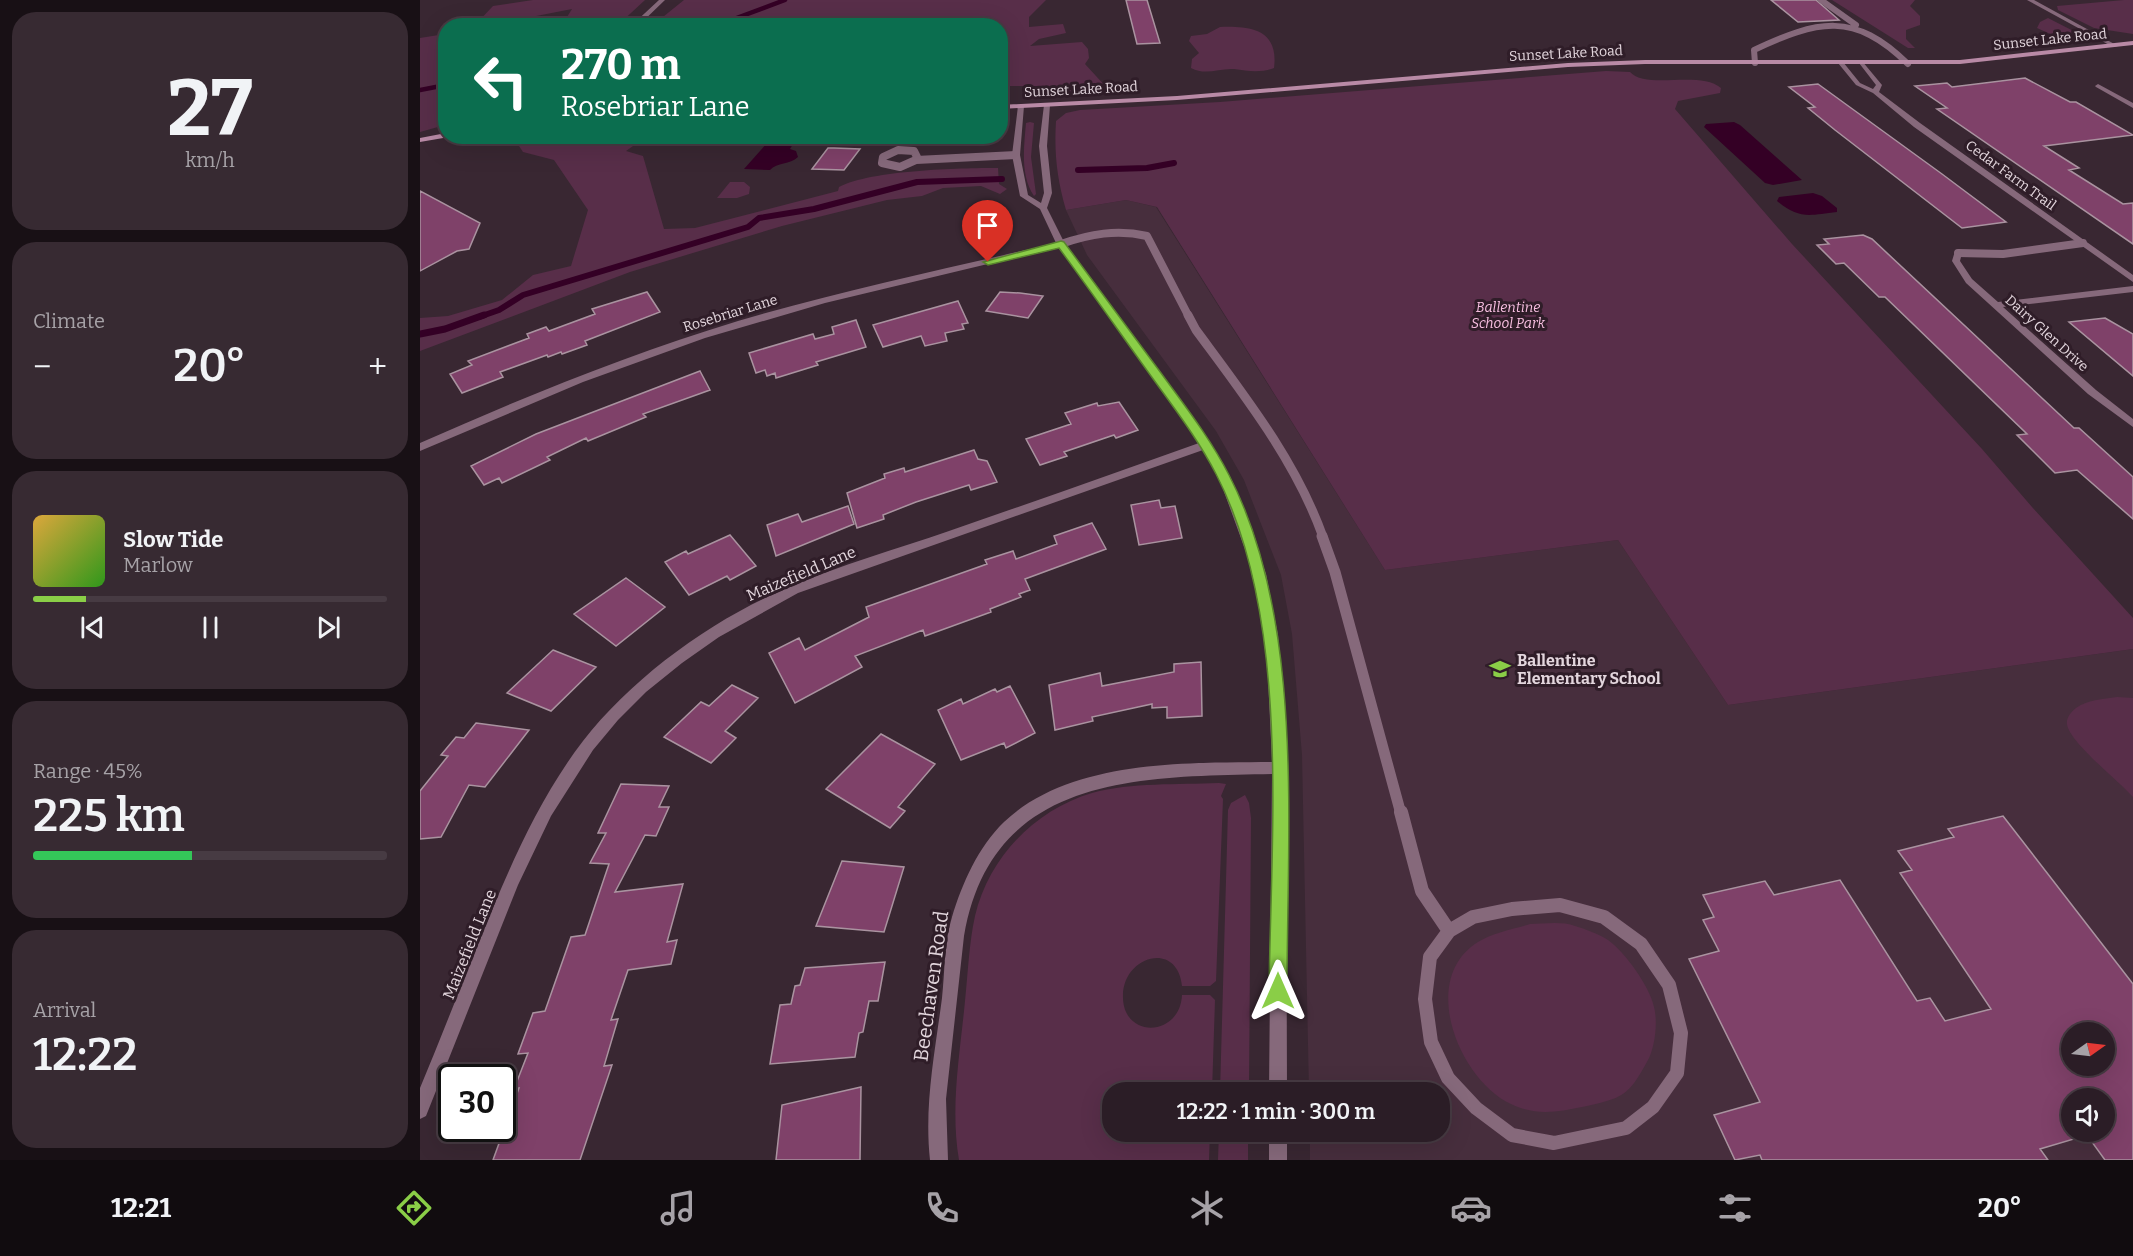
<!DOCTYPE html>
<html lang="en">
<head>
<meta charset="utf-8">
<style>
  :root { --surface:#2b1d26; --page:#372a32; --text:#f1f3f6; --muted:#a6a2a7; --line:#473b43; --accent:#8ace47 }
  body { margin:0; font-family:Bitter,serif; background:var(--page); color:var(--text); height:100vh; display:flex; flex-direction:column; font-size:22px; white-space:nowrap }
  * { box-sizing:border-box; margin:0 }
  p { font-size:20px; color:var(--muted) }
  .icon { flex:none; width:33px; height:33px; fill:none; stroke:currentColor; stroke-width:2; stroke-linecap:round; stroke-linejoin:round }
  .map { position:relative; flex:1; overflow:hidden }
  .sheet { display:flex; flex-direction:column; gap:12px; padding:12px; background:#181015; width:420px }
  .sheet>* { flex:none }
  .hud { position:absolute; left:18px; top:18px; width:570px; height:126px; border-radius:24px; box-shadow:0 6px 24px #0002,0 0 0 2px var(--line); background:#0b6e4f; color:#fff; overflow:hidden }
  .needle { width:39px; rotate:76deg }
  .controls { position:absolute; left:1641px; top:1022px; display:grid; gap:12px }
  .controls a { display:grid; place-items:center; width:54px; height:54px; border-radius:50%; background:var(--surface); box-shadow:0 6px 24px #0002,0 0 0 2px var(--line); font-size:30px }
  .speed { position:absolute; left:18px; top:1064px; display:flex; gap:12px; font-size:30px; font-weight:700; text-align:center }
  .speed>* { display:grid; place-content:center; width:78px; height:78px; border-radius:50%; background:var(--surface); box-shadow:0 6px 24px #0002,0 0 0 2px var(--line); line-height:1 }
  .speed .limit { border:3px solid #111; border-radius:9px; background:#fff; color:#111 }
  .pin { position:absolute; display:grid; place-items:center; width:51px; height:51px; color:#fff; margin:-62px -26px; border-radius:50% 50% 50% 0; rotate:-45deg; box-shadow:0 0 6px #0007 }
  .pin .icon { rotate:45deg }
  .me { position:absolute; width:66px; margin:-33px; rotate:0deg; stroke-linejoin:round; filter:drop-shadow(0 0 4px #0008) }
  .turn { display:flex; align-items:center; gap:21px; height:126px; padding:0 24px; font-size:27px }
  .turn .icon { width:78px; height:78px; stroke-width:2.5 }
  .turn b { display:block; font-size:42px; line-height:51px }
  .big { font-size:45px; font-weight:600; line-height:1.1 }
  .sheet .card { flex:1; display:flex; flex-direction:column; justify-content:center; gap:9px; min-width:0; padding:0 21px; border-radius:24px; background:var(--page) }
  .sheet .dial { align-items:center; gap:0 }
  .dial b { font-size:78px; line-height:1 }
  .song { display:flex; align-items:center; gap:18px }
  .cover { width:72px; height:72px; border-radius:9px; background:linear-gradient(135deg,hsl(40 70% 55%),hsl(110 70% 35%)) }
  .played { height:6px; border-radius:3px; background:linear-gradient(90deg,var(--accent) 15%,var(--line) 15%) }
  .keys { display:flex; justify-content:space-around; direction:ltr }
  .heat { display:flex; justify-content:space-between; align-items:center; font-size:33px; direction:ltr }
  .charge { height:9px; border-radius:4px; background:linear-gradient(90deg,#34c759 45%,var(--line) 0) }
  .trip { position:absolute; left:682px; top:1082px; width:348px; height:60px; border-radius:24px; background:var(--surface); box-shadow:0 6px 24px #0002,0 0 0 2px var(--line); font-weight:600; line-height:60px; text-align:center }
  .tab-bar { display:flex; height:96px; justify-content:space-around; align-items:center; background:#110c0f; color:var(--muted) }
  .tab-bar .icon { width:42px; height:42px }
  .tab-bar .current { color:var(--accent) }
  .tab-bar b { font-size:27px; color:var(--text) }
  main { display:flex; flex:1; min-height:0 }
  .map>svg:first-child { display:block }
  .built { fill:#472e3d; fill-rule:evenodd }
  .green { fill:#582e49 }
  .water { fill:#340025 }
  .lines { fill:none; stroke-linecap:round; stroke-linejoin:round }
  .stream-far2 { stroke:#340025; stroke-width:4.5 }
  .stream-far1 { stroke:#340025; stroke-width:6 }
  .stream { stroke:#340025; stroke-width:7 }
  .building { fill:#7f4169; stroke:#aa93a0; stroke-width:1.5; fill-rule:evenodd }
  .lane-far4 { stroke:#86697b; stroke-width:6 }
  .lane-far3 { stroke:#86697b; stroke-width:8 }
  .lane-far2 { stroke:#86697b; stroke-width:9 }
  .lane-far1 { stroke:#86697b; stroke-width:11 }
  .lane { stroke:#86697b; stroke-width:14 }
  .street { fill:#86697b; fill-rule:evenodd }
  .secondary { fill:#b98aa6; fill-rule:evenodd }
  .route { fill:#8ace47; stroke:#5a862e; stroke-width:1.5 }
  .labels { text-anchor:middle; stroke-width:6; stroke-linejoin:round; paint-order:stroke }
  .far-street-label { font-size:14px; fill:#e3d6dd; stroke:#2f1d28 }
  .far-park-label { font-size:14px; font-style:italic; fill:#f8bfe1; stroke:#2f1d28 }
  .street-label { font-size:16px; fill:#e3d6dd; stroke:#2f1d28 }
  .poi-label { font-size:16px; font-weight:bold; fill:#e3d6dd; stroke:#2f1d28; text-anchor:start }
  .near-street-label { font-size:20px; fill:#e3d6dd; stroke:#2f1d28 }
</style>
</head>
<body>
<main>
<section class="sheet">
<div class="card dial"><b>27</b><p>km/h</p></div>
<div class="card"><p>Climate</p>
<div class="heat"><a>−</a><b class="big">20°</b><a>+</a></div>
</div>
<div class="card">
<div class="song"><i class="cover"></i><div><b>Slow Tide</b><p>Marlow</p></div></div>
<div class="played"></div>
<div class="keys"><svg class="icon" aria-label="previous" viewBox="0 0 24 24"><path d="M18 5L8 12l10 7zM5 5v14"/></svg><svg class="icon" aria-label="pause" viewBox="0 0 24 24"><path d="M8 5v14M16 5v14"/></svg><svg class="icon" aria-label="next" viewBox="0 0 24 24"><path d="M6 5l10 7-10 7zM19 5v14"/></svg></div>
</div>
<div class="card"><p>Range · 45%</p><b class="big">225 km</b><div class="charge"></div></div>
<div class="card"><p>Arrival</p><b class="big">12:22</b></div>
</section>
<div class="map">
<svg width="1713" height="1160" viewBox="0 0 1713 1160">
  <rect width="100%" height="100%" fill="#392732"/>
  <path class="built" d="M706,200l30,7 229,363 233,-30 110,165 405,-56v511h-823v-29h130v-39h-131l-7,-337 -10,-121 -11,-59 -37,-95 -28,-49 -129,-176 -21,-45zM1652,1032h32v33h-32zM1652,1098h32v33h-32z"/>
  <path class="green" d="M113,0h112l-27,25h-95l44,-8 5,-8 -82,16h-15l18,-19z
    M264,0h362l-17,17v10l34,-3 3,9 -27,6 -9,7 52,-4 6,7 1,9 -4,6 22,24c-10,11 -54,8 -70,9l6,-11h-42l-1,-60 -347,-1z
    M1412,0h87h-4l-5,6 10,10v9l-14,5v9l9,9h-7z
    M1704,0h9v34l-39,-6 -36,-18 -1,-4z
    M1628,18l41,21 -21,3 -31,-14 3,-6z
    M800,27c30,-1 59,2 54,41 -15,5 -25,3 -40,1 -15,-1 -28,7 -43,-1l1,-9 7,-6 -10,-12 2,-5 16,-2z
    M25,34v68l-3,2 3,-1v22l-25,7v-94z
    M1186,71l24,1c16,18 70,-2 91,16l-1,5 -42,8 -3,8 117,135 190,205 50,58 101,111v31l-405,56 -110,-165 -233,30 -228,-363 -31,-7 -60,10c-9,-31 -12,-57 -10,-89l10,-8 14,-3 140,-8z
    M610,122l4,1 -3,34 5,37 -2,2c-14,-20 -10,-50 -8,-73z
    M130,136l60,3 2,-2h25l3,4 -14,10 17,5 21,73 31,-1 143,-37 1,-4c33,-17 120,-19 159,-19l1,16 8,5 -7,5 -19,-8 -38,2 -21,8 -35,4 -105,26 -152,46 -210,79v-33l28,-2 54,-16 31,-25 38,-9 17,-56 -34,-50 -31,-8 -4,-6z
    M310,182h14l6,5 -1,7 -12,4h-20z
    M1697,697l16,1v99c-15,-17 -64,-55 -66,-73 -1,-6 4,-12 9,-16 11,-8 27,-9 41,-11z
    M799,783l7,1 -5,12 2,3 -7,182 -6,5h-28c-5,-47 -61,-29 -59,12 1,41 57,39 59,-3h28l5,5 -3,92h-99v39h97l-1,29h-250c-9,-53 1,-106 6,-159 3,-28 4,-58 10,-85 14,-59 60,-106 117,-123 40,-11 86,-8 127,-10z
    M825,795l4,8 2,15 -2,274h-29l8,-282 3,-7z
    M1110,924c13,0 32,-3 45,2 10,3 24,8 33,14 17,12 42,47 46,67 4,15 1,40 -6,53 -20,37 -25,38 -66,47 -24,5 -47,9 -71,-3 -52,-24 -93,-125 -33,-162 14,-9 36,-13 52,-18z
    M799,1131h29v29h-30z"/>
  <path class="water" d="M1314,122l6,3 62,55 -29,5 -8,-2 -61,-56 2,-3z
    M347,143l26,1 -3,5 6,2 2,6c-8,8 -21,5 -28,13l-26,-1z
    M1393,193l9,3 15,12v4c-27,3 -38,8 -60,-11l2,-4z"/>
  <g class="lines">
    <path class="stream-far2" d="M295,26l70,-26
      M0,90l26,-5"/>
    <path class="stream-far1" d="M658,170l69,-2 27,-5
      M59,317l20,-7 24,-15 225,-68 11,-9 55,-9 103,-27 85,-3"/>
    <path class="stream" d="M0,334l25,-5 39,-14"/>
  </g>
  <path class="building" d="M706,0h21l13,43 -23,1z
    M1351,0h45l23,20 -41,2z
    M1605,78l45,24h6l57,33 -89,11 35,22 -10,2 54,34 10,-1v41l-196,-135 10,-1 -32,-22 32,-3 5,4z
    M1398,84l124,90 64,48 -44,6 -127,-98 -27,-22 7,-1 -26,-20z
    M408,148h6l26,1 -16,21 -32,-1z
    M0,191l60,32 -11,26 -12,2 -37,20z
    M1443,235l9,4 202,189h5l54,49v42l-56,-49 -22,3 -38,-38 10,-1 -142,-137h-6l-35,-34 -8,1 -19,-19 12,-1 -5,-5z
    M227,292l13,20 -75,29 2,4 -25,9 -1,-2 -13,5 -1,-2 -47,17 3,5 -41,16 -12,-19 22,-9 -4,-4 61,-23 -2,-4 19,-7 3,4 46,-17 -3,-5z
    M580,292l20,1 23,3 -15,22 -42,-7z
    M538,301l10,22 -6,1 2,5 -19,4 2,8 -22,5 -4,-10 -38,11 -10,-22z
    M1685,318l28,16v42l-64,-54z
    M436,320l10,27 -50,15 2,3 -42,13 -1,-5 -8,3 -2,-6 -9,3 -7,-20 64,-19 2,5 19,-5 -2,-7z
    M280,371l10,19 -67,24 3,3 -58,24 -2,-3 -39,19 3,3 -48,23 -3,-5 -15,7 -13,-19 65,-32z
    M699,402l19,28 -22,8 -2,-3 -50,17 3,4 -27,9 -14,-26 45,-15 -6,-11 32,-10 1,3z
    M554,450l4,9 9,2 10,21 -26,8 -2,-5 -53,17 -33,13 1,4 -27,9 -10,-35 38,-15 -1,-4 20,-6 1,4z
    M739,500l2,8 14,-2 7,32 -43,7 -8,-40z
    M428,506l6,18 -78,32 -9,-31 31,-11 4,8z
    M672,523l14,26 -81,30 5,11 -11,4 2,3 -31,12 1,3 -66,24 -2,-6 -68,26 7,11 -67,36 -26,-50 30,-15 6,12 64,-33 -3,-10 121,-43 -2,-4 28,-9 3,8 41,-15 -3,-8z
    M310,535l26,31 -26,14 -3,-4 -38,19 -24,-33 21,-11 2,3z
    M206,578l39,29 -49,39 -42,-32z
    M133,650l43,17 -45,44 -44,-18z
    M781,662l1,54 -35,2v-11l-15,1v-4l-60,13 1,4 -38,9 -6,-45 51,-12 2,13 72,-14v-8z
    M312,685l26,13 -33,33 11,7 -25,25 -47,-26 37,-35 8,4z
    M590,686l25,47 -29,15 -2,-5 -43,17 -23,-50 23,-11 2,5 32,-15 2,3z
    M56,723l53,7 -44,57 -16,-2 -28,52 -21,2v-48l28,-35 -7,-1 15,-18 8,1z
    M461,734l54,30 -37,43 7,4 -15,17 -64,-39z
    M201,784l48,2 -10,21h10l-13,29 -11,-1 -30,57 68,-8 -16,58 10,-2 -6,24 -43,6 -17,50 7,-1 -14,47 8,-1 -32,95h-87l26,-72 -5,1 14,-36 -10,1 15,-41 12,-2 26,-74 14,-2 24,-71 -19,-1 16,-30h-8z
    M1583,816l130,168v176h-28l-18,-25 -47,14 8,11h-286l-2,-5 -25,5 -21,-45 46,-13 -71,-143 30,-8 -16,-31 11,-3 -11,-22 62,-14 9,14 66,-15 77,121 13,-3 15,23 46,-12 -91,-136 12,-3 -14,-19 56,-14 -6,-8zM1652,1032h32v33h-32zM1652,1098h32v33h-32z
    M422,861l62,6 -20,65 -68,-6z
    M465,962l-7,39h-9l-6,31 -4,1 -4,24 -85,7 10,-59 11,-1 4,-18 5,-1 5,-17z
    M441,1087l-1,73h-84l6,-55z"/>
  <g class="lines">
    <path class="lane-far4" d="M1401,0l35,25
      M1335,63l-1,-13c64,-30 100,-39 154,14"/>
    <path class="lane-far3" d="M478,150l16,1 4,8 -18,8 -18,-4 1,-6z
      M496,160l100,-5
      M641,244c29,-10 56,-15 86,-8l42,81
      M1538,253l45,1 80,-11"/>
    <path class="lane-far2" d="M768,315l8,15c48,65 100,131 127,207"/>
    <path class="lane-far1" d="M902,536l13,36 66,242"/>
    <path class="lane" d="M981,812l21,79 27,40
      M1140,905l44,12 37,27 28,41 12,48 -4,40 -24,34 -27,21 -72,15 -42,-8 -36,-27 -28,-30 -17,-36 -6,-43 5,-42 19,-26 24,-14 39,-8z"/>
    <path class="street" d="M239,0h6l-27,26h-7z
      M1607,0h7l84,46 -5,1z
      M1442,61l20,24 -3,7 41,31 213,152v7l-219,-155 -41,-34 -17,-8 -18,-22 5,-1 17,21 13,6 3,-4 -17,-22z
      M1678,84l35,19v5l-37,-21 -1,-1z
      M627,103l3,2 -3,41 5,47 -5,15 18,36 146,201 17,30 19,44 19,55 12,61 8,133 1,324h-18l3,-318c-131,3 -280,-1 -308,162l-18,163 2,61h-18c-6,-55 5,-108 12,-162 3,-27 2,-55 10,-81 10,-33 26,-70 52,-95 67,-63 182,-59 268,-60l-6,-127 -12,-61 -36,-99 -15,-25 -405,143 -79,44 -37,26 -36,29 -28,28 -25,30 -42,66 -33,69 -92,231 -6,3v-31c20,-48 39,-97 59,-146 28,-69 58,-141 104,-201 51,-65 131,-123 207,-154 50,-22 107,-38 159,-56 83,-29 167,-58 250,-88l-140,-196 -234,56 -120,35 -122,44 -163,69v-8c104,-46 209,-89 318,-122 105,-31 212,-53 318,-78l-16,-34 -20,-13 -8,-41 6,-49 3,-2 3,2 -4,49 8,40 13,8 3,-10 -5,-47 5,-41z
      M1535,251l7,2 -2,8 12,18 26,23 135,-16v6l-130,15 93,83 37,29v8l-45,-33 -122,-111 -14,-22z
      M849,1131h18v29h-18z"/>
    <path class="secondary" d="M1713,41v4l-173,19h-315l-77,3 -391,33 -177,9v-4l177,-9 391,-33 77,-3h315z
      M26,133v3l3,1 -29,5v-4z"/>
  </g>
  <path class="route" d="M641,241l3,1c33,44 65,88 97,131 24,33 49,65 68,102 76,147 58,353 58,516l-2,7 -7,3 -7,-3 -2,-7c2,-160 22,-372 -53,-517 -18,-35 -42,-66 -65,-98 -31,-43 -61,-86 -92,-128l-71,17 -5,-3z"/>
  <defs>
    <symbol id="school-bare" viewBox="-9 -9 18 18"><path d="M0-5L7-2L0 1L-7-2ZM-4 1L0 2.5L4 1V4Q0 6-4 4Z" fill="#8ace47" stroke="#2f1d28" stroke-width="2.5" paint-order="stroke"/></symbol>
  </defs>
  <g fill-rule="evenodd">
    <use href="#school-bare" x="1065" y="654" width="30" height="30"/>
  </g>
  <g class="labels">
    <g class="far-street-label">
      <text transform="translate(1630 39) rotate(-6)" y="5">Sunset Lake Road</text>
      <text transform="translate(1146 53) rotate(-3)" y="5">Sunset Lake Road</text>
      <text transform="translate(661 89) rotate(-3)" y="5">Sunset Lake Road</text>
      <text transform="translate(1591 175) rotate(36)" y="5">Cedar Farm Trail</text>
      <text transform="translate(310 313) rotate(-17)" y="5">Rosebriar Lane</text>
      <text transform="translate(1627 333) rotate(42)" y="5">Dairy Glen Drive</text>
    </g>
    <g class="far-park-label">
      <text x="1088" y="312">Ballentine<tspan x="1088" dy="16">School Park</tspan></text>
    </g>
    <g class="street-label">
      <text transform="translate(381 573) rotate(-23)" y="6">Maizefield Lane</text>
      <text transform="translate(49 944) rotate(-68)" y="6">Maizefield Lane</text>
    </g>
    <g class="poi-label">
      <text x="1097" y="666">Ballentine<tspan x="1097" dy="18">Elementary School</tspan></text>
    </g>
    <g class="near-street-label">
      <text transform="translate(511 986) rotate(-82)" y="7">Beechaven Road</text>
    </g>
  </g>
</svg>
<div class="controls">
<a><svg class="needle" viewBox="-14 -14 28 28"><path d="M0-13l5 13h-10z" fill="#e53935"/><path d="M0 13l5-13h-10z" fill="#a6a2a7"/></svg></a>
<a><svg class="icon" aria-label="sound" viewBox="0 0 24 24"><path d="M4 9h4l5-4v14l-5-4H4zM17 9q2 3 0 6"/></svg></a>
</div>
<div class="speed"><div class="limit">30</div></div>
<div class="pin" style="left:568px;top:262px;background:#d93025"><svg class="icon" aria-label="arrive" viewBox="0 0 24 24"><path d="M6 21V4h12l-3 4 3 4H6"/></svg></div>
<svg class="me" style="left:858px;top:991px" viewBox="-20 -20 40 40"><path d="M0-17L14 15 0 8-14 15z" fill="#8ace47" stroke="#fff" stroke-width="4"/></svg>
<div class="trip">12:22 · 1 min · 300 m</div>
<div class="hud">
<div class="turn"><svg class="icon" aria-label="left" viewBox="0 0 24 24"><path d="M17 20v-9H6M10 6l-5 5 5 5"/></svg><div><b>270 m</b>Rosebriar Lane</div></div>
</div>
</div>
</main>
<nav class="tab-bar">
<b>12:21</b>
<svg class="icon current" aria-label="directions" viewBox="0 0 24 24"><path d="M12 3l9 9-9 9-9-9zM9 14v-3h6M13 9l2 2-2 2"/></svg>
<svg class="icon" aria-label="music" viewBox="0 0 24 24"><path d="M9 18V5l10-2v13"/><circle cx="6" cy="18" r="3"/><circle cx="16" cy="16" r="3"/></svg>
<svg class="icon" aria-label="phone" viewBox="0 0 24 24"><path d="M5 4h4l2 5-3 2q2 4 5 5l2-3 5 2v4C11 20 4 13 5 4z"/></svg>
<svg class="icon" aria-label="climate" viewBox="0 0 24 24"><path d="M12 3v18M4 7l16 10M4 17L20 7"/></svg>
<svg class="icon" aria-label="car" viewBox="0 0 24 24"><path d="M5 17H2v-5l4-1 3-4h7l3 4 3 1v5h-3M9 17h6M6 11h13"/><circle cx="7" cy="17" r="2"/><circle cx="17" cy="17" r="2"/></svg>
<svg class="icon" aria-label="filters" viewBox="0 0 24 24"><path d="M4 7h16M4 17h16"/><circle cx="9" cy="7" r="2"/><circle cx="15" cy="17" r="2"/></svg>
<b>20°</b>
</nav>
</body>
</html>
